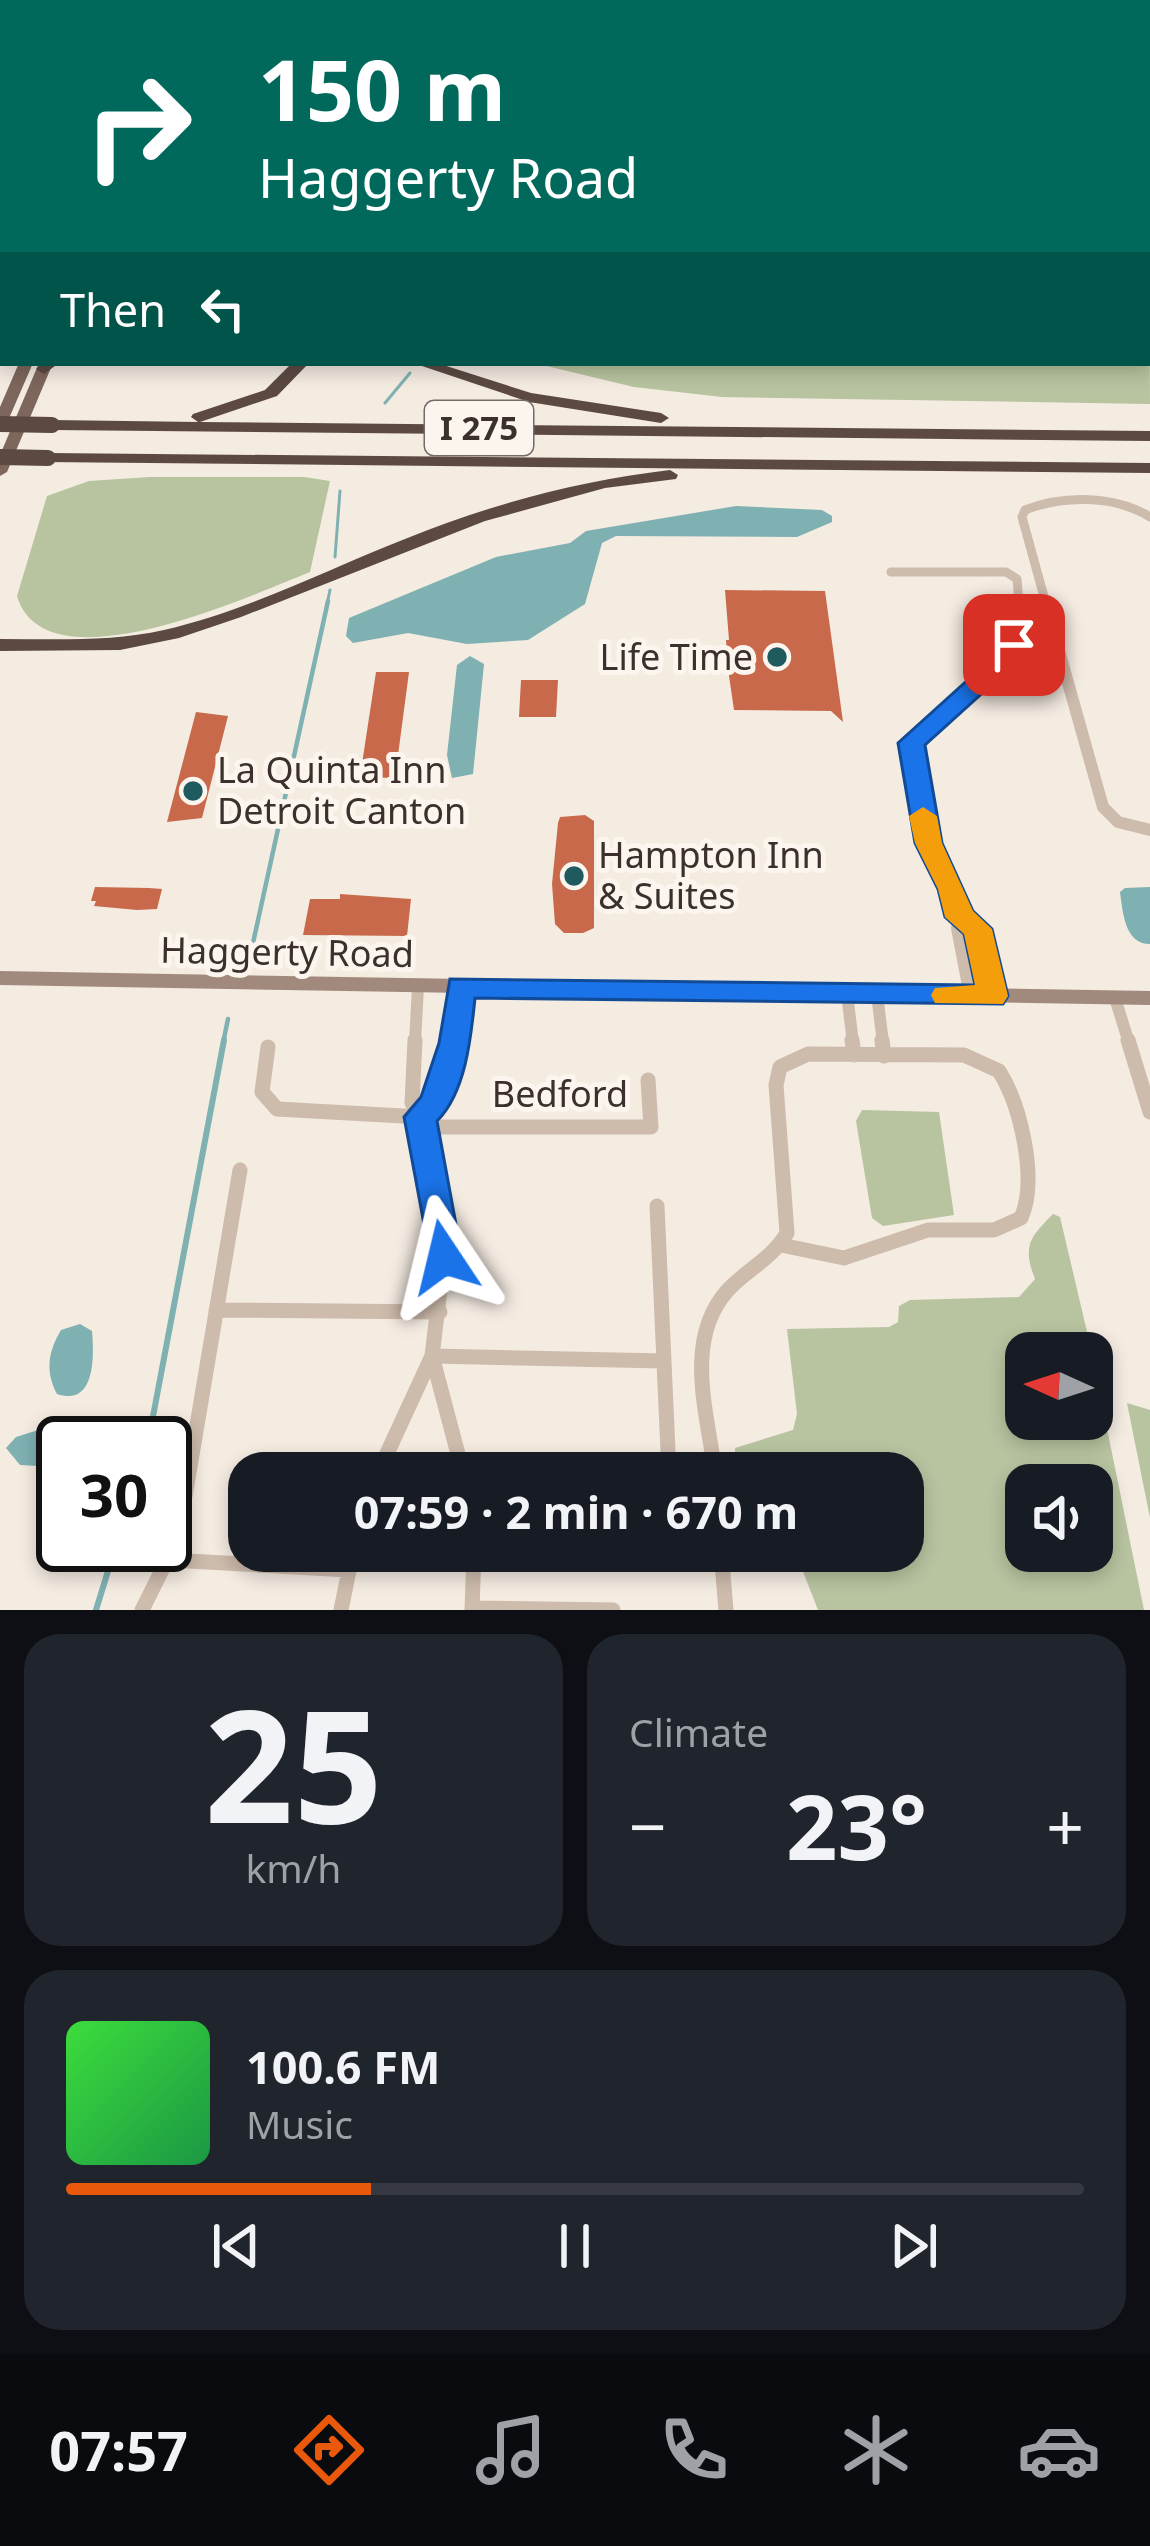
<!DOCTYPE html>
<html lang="en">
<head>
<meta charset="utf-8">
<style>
  :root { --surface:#171b24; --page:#20242c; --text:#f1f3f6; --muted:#9ea1a6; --line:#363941; --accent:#ea580c }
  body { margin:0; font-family:"Noto Sans",sans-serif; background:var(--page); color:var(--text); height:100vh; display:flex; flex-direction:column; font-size:45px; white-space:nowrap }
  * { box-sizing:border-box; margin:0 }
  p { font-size:39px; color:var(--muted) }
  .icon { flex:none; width:66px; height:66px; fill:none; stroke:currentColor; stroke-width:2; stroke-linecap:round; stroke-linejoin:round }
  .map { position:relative; height:1610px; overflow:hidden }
  .panel { display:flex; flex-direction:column; gap:24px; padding:24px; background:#0d0f14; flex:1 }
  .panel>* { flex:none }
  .banner { position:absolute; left:0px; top:0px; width:1152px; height:366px; box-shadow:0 6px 18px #0003; background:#00695c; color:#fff; overflow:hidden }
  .needle { width:78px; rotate:273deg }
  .buttons { position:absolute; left:1005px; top:1332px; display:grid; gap:24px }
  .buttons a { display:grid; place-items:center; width:108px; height:108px; border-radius:24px; background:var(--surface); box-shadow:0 6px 18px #0003; font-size:60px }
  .speed { position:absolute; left:36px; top:1416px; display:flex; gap:24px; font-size:60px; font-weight:700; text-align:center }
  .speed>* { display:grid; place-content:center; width:156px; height:156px; border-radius:50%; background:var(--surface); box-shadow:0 6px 18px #0003; line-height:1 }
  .speed .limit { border:6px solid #111; border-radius:18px; background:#fff; color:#111 }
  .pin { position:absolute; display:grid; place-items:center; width:102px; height:102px; color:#fff; margin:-51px; border-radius:24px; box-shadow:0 6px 18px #0006 }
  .me { position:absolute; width:132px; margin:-66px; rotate:350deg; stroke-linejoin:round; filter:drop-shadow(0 0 9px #0008) }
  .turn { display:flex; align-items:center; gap:42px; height:252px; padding:0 60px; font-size:54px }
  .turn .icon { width:156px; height:156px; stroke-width:2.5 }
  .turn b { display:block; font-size:84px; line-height:102px }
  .then { display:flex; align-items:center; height:114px; padding:0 60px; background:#0003; gap:24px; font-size:45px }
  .big { font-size:90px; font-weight:700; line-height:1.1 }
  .panel .tile { flex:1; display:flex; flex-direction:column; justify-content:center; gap:18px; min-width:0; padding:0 42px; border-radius:36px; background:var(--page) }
  .panel .dial { align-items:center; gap:0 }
  .dial b { font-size:156px; line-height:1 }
  .song { display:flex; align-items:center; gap:36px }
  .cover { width:144px; height:144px; border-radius:18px; background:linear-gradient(135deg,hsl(120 70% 55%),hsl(140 70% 35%)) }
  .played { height:12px; border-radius:6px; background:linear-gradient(90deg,var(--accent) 30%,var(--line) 30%) }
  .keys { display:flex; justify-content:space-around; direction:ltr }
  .heat { display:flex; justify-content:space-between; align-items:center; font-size:66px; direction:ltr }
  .panel .tiles { flex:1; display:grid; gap:24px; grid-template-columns:1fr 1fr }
  .tile:last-child { grid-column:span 2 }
  .trip { position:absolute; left:228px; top:1452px; width:696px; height:120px; border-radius:36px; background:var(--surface); box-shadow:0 6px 18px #0003; font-weight:700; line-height:120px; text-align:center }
  .menu { display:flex; height:192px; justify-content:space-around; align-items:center; background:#090b0e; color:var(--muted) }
  .menu .icon { width:84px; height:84px }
  .menu .selected { color:var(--accent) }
  .menu b { font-size:54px; color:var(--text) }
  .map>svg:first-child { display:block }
  .green { fill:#b8c4a0; fill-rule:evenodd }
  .water { fill:#7fb0b2 }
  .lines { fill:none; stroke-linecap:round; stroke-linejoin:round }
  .stream-far2 { stroke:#7fb0b2; stroke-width:3 }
  .stream-far1 { stroke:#7fb0b2; stroke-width:4.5 }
  .stream { stroke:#7fb0b2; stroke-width:6 }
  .building { fill:#c8694b }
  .minor-far2 { stroke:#cdbbac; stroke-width:9 }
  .minor-far1 { stroke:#cdbbac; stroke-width:12 }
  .minor { stroke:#cdbbac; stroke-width:15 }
  .tertiary { fill:#cdbbac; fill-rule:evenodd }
  .secondary { fill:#a18a7d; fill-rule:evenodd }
  .primary { fill:#7d675c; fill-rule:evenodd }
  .motorway { fill:#5c4a42; fill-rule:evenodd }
  .motorway-bridge { stroke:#5c4a42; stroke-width:16 }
  .route { fill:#1a73e8; stroke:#114b97; stroke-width:3 }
  .slow { fill:#f59e0b }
  .poi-dot { fill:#1f5a5e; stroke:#fbf5ee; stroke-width:4.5 }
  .labels { text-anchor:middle; stroke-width:10; stroke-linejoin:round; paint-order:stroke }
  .shield { fill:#fbf5ee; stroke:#756b66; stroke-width:3 }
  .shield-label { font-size:33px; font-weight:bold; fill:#3b302b }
  .poi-label { font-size:36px; fill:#3b302b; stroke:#fbf5ee; text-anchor:start }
  .street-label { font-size:36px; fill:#3b302b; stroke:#fbf5ee }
</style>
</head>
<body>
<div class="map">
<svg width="1150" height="1610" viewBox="0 0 1150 1610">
  <rect width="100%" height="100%" fill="#f4ebe1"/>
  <path class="green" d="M1149,216l1,188 -428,-7 -88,-10 -100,-24h615z
    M150,477h154l26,4 -20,91c-58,23 -265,119 -293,24l30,-100 42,-15z
    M862,1110l77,2 15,103 -71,11 -11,-8 -16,-97z
    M1053,1214l7,3 32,136h-66v66h66v-64l52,255h-326l-23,-59h108v-78h-167l-1,-25 58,-18 4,-16 -10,-85 102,-2 9,-5 1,-16 11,-6 109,-3 16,-18c-13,-33 -5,-42 18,-65zM1092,1485v66h-66v-66z
    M1127,1403l23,7v108z"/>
  <path class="water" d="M736,506l86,4 10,6v6l-35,15 -181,-1 -14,7 -17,61 -57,36 -61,4 -59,-11 -55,10 -7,-7 3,-18 147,-61 74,-14 16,-12z
    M470,656l14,8 -11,110 -21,4 -5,-23 10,-90z
    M1150,887v57c-25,0 -27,-30 -30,-52l5,-4z
    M80,1324l12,7c2,24 4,76 -35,63 -12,-23 -9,-42 4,-64z
    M48,1427l27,2 3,12 -15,2v19l-7,5 -36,-2 -14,-17 10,-11z"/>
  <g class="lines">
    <path class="stream-far2" d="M385,403l25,-30
      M335,557l5,-66
      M327,604l3,-14"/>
    <path class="stream-far1" d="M253,943l75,-342
      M223,1043l5,-24"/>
    <path class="stream" d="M148,1443l76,-403
      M96,1610l20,-65"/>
  </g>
  <path class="building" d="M725,590l100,1 18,131 -12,-11 -97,-1 -6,-41 -13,-8 12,-7 -1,-14h3z
    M376,672h33l-14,106 -35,-1z
    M521,680h37l-2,37h-37z
    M196,712l32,4 -26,102 -35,4z
    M585,815l9,6v107l-11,5h-19l-9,-9 -3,-40 6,-61 2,-6z
    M95,887l54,1 13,1 -5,20 -20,1 -43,-4 2,-5h-5z
    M340,894l71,5 -4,37 -104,-1 7,-36h30z"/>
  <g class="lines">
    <path class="minor-far2" d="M891,572h115l11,7 2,25
      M1046,604l-24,-87 3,-7c38,-15 90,-15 125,7"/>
    <path class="minor-far1" d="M1045,601l58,206 15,15 32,8
      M960,917l18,12 15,67
      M847,994l6,49
      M877,994l6,49
      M970,996l-13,-68c8,-29 -16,-55 -27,-80 -13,-31 -13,-72 -19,-105 42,-41 111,-76 107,-142
      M1115,998l14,45
      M415,1043l3,-57
      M455,1043l6,-56"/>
    <path class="minor" d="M415,1040l-3,63 9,14 23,140 -12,99 232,5
      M852,1040l2,15
      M882,1040l2,16
      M1128,1040l22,72
      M268,1047l-6,45 15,17 144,8
      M421,1117l19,-27 15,-50
      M422,1127h229l-3,-47
      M657,1206l12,267
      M216,1310l224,2
      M378,1473l54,-117 31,117
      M715,1473c-7,-58 -32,-132 12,-182 19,-21 45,-32 60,-58l-11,-148 4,-18 28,-13 156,1 35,16c22,35 39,109 22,147l-27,12h-66l-84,28 -63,-13
      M721,1551l5,59
      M170,1560l178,10
      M472,1608l141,2
      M142,1610l36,-72 62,-368
      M341,1610l12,-59
      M472,1610l2,-59"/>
    <path class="tertiary" d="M0,2l6,1 -6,3z
      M1149,11h1v4h-1z"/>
    <path class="secondary" d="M0,971l1150,20v14l-1150,-20z"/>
    <path class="primary" d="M204,0h10l-2,3h-10z
      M19,363h14l-26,60 -7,4v-20z
      M39,363h14l-46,109 -7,4v-21z"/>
    <path class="motorway" d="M0,294h3v10h-3z
      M42,363h17l-15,11 -8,-5z
      M292,363h17l-32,33 -77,26 950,9v10l-1098,-11 -8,-5 8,-5 146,2 -7,-5 2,-3 72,-24z
      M413,363h24l94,30 130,20 8,5 -8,5 -132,-21z
      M48,453l1102,10v10l-1108,-11v-8z
      M670,470l8,5 -2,4 -71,9 -120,33 -244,96 -62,21 -59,12 -120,1v-12c55,0 111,3 164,-9 83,-19 162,-60 241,-91 86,-35 173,-58 265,-69z"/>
    <path class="motorway-bridge" d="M0,424l52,1
      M0,457l48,1"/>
  </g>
  <path class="route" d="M1014,637l12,8 -17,24 -84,76 17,98 31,68 19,18 16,67 -5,8 -528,-6c-4,39 -9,94 -38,123l25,136 -5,10 -13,4 -12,-4 -28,-150 17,-20 18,-54 11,-64 525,6 -11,-51 -19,-17 -7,-28 -23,-46 -17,-100 94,-85 13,-19z"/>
  <path class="slow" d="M923,807l14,9 5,27 31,68 19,18 16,67 -5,8 -68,-1 -4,-8 4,-7 40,-3 -11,-51 -19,-17 -7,-28 -23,-46 -6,-27z"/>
  <g class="poi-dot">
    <circle cx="777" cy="657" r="12"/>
    <circle cx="193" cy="791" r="12"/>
    <circle cx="574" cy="876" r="12"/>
  </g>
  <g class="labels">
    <rect class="shield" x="425" y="401" width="108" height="54" rx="9"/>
    <g class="shield-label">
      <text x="479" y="440">I 275</text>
    </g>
    <g class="poi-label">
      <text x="753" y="670" text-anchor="end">Life Time</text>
      <text x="217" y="783">La Quinta Inn<tspan x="217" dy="41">Detroit Canton</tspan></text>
      <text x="598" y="868">Hampton Inn<tspan x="598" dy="41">&amp; Suites</tspan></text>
    </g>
    <g class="street-label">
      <text transform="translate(287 952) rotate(1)" y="13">Haggerty Road</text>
      <text x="560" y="1107">Bedford</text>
    </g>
  </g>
</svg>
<div class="buttons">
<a><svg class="needle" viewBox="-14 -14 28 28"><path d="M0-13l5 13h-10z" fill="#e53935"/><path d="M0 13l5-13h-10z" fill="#9ea1a6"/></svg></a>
<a><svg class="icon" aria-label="sound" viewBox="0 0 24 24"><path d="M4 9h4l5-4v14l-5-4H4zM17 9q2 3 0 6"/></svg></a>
</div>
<div class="speed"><div class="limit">30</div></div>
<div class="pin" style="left:1014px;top:645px;background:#d93025"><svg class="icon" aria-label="arrive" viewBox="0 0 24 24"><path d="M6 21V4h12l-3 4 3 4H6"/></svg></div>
<svg class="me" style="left:444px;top:1257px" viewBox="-20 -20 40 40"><path d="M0-17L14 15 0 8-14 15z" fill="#1a73e8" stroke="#fff" stroke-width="4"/></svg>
<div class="trip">07:59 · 2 min · 670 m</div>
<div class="banner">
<div class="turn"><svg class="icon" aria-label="right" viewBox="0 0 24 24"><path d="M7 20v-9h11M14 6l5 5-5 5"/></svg><div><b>150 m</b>Haggerty Road</div></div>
<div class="then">Then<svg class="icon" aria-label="left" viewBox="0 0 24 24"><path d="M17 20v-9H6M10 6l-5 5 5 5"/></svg></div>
</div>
</div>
<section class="panel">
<div class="tiles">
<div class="tile dial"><b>25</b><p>km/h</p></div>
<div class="tile"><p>Climate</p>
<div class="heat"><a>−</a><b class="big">23°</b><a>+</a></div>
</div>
<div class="tile">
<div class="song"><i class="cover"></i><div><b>100.6 FM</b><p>Music</p></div></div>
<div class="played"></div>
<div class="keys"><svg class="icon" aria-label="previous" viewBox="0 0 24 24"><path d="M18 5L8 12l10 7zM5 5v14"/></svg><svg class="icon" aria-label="pause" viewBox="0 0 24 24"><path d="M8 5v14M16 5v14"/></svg><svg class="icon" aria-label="next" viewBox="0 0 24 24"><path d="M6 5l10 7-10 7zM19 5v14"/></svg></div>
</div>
</div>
</section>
<nav class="menu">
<b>07:57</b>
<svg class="icon selected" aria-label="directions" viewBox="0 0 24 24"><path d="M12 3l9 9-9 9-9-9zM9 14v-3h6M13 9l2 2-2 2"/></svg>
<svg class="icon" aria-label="music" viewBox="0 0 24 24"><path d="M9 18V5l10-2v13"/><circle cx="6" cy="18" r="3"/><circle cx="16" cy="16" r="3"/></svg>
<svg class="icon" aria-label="phone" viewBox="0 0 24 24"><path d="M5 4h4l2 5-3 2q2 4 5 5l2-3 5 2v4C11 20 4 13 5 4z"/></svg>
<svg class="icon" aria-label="climate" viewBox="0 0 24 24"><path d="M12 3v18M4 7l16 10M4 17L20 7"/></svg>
<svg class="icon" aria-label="car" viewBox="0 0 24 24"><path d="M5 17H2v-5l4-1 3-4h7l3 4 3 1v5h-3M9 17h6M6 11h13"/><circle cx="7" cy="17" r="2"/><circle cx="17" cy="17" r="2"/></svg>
</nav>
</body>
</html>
